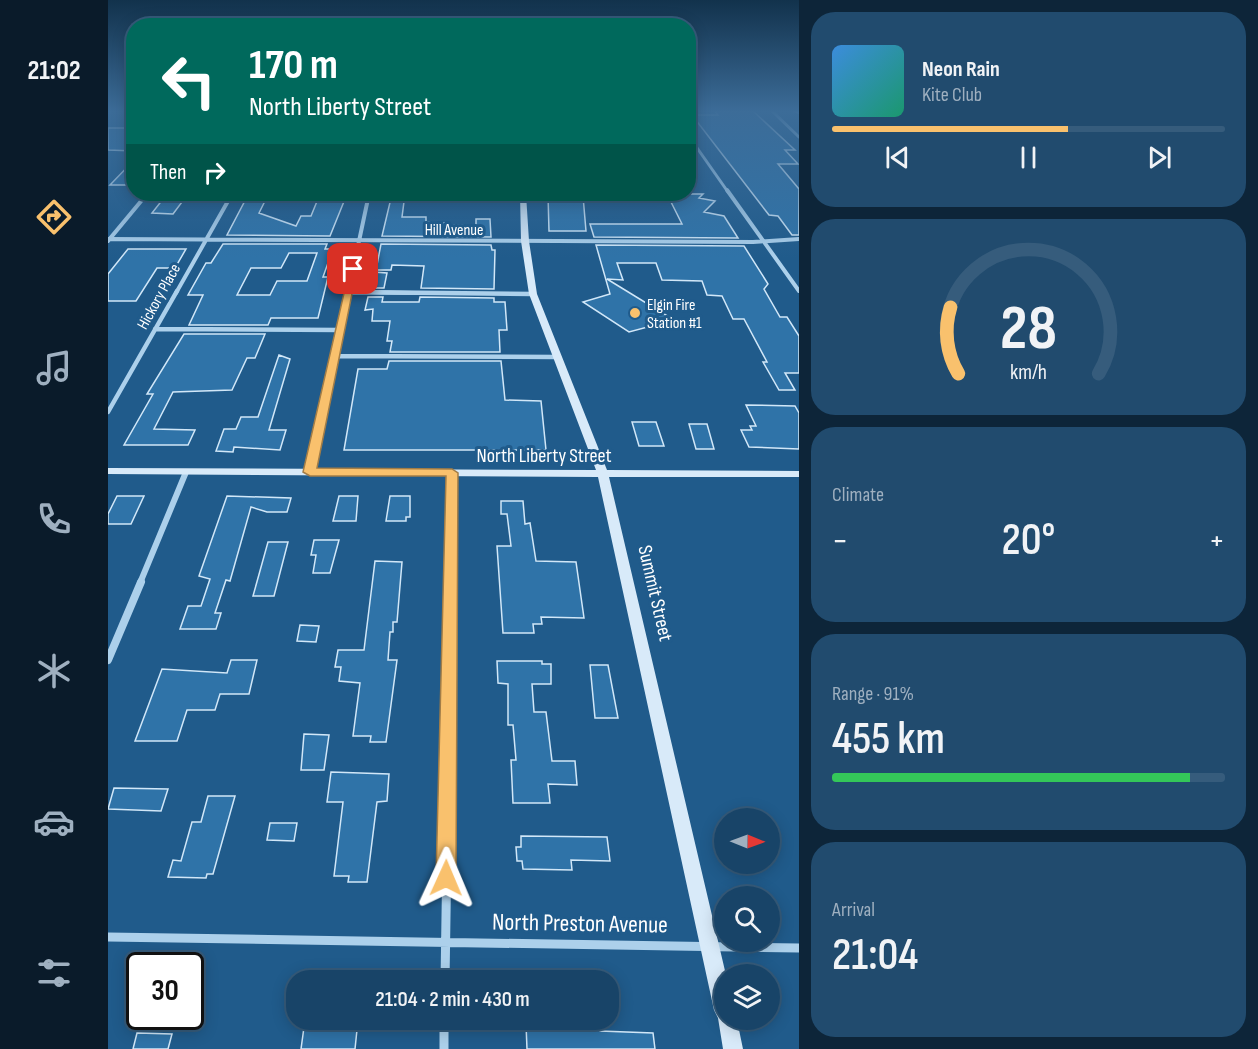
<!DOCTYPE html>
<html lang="en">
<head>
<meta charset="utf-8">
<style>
  :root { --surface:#184468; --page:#214b6e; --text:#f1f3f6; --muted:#9fb0c0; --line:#365c7c; --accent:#f9c16d }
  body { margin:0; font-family:"Sofia Sans Condensed",sans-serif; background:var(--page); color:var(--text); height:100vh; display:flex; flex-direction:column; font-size:22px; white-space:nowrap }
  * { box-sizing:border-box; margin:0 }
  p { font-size:20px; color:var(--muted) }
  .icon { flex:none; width:33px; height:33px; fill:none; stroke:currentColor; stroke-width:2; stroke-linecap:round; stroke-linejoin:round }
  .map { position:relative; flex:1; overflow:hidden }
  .drawer { display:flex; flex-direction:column; gap:12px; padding:12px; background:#0d2539; width:459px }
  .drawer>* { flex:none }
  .guide { position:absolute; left:18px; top:18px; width:570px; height:183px; border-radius:24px; box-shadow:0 3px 15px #0003,0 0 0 2px var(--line); background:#00695c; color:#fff; overflow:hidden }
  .needle { width:39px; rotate:91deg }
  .fabs { position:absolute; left:606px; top:808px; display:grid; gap:12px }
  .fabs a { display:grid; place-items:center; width:66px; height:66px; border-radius:50%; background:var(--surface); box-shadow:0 3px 15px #0003,0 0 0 2px var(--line); font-size:30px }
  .speed { position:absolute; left:18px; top:952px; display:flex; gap:12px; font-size:30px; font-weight:700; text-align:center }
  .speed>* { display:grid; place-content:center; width:78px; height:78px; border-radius:50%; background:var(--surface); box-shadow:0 3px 15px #0003,0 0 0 2px var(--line); line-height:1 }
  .speed .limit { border:3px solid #111; border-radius:9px; background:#fff; color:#111 }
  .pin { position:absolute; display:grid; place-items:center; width:51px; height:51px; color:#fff; margin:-26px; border-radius:12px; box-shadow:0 3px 9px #0006 }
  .me { position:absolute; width:66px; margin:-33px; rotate:1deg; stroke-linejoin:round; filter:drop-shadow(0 0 4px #0008) }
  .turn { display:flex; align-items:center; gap:21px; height:126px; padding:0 24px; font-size:27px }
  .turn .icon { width:78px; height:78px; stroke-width:2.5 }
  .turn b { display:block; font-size:42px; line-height:51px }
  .then { display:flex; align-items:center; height:57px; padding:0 24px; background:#0003; gap:12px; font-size:22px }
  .big { font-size:45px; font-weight:600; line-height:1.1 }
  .drawer .tile { flex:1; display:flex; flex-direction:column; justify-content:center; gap:9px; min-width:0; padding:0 21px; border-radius:24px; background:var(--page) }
  .drawer .dial { align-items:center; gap:0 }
  .dial svg { height:156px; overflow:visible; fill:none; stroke:var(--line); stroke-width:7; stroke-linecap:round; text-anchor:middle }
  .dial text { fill:var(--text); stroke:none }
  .song { display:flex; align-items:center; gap:18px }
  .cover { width:72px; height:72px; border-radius:9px; background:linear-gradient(135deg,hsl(210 70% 55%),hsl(160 70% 35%)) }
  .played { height:6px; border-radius:3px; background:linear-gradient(90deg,var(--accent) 60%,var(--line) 60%) }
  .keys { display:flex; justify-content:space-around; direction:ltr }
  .heat { display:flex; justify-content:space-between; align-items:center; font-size:33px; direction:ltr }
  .charge { height:9px; border-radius:4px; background:linear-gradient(90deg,#34c759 91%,var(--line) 0) }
  .trip { position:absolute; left:178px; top:970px; width:333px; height:60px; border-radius:24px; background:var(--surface); box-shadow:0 3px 15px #0003,0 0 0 2px var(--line); font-weight:600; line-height:60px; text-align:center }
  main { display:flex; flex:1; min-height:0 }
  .menu { display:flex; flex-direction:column; width:108px; justify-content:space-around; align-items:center; background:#0a1b2a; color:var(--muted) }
  .menu .icon { width:42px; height:42px }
  .menu .selected { color:var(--accent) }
  .menu b { font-size:27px; color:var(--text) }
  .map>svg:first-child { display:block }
  .building { fill:#2f73a8; stroke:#d1e7f8; stroke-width:1.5; fill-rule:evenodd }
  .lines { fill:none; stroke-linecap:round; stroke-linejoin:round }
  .street-far5 { stroke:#acd0eb; stroke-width:3 }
  .street-far4 { stroke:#acd0eb; stroke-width:4 }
  .street-far3 { stroke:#acd0eb; stroke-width:4.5 }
  .street-far2 { stroke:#acd0eb; stroke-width:6 }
  .street-far1 { stroke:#acd0eb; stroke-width:8 }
  .street { stroke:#acd0eb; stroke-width:9 }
  .secondary { fill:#d8eaf9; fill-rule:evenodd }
  .primary { fill:#f1f8fe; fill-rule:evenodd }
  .route { fill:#f9c16d; stroke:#a27d47; stroke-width:1.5 }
  .poi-dot { fill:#f9c16d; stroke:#205b8b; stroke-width:2 }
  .labels { text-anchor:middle; stroke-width:6; stroke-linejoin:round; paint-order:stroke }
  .far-street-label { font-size:16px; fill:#fff; stroke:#205b8b }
  .far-poi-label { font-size:16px; fill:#fff; stroke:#205b8b; text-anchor:start }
  .street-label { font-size:20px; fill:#fff; stroke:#205b8b }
  .near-street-label { font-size:24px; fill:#fff; stroke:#205b8b }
</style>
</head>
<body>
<main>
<nav class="menu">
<b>21:02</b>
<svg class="icon selected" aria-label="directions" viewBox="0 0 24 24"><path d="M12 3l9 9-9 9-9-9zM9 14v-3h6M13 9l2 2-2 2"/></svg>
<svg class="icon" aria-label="music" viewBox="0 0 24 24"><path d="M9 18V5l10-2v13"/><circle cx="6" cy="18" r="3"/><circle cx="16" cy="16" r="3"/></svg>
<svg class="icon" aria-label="phone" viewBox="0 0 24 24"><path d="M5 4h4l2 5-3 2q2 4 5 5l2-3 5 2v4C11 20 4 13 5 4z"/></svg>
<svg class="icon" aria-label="climate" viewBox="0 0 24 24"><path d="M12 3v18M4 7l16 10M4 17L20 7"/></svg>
<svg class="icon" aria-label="car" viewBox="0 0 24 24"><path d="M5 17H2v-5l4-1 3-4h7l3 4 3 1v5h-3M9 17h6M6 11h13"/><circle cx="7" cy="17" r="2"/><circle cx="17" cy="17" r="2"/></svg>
<svg class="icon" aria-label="filters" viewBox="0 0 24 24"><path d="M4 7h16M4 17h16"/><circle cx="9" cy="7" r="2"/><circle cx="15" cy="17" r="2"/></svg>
</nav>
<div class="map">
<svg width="691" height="1049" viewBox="0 0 691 1049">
  <rect width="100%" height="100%" fill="#205b8b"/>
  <path class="building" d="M607,111h38l42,39h-10l13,14h-20l21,25v46h-7l-14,-19 -9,-1 -77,-100h26z
    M0,128h26v23l-26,-1z
    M26,160v25h-24z
    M59,194h21l-15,20 -21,-1z
    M212,194h27l-17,42 -103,-1 21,-40h20l-9,18 37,13 5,-10h10z
    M284,194h13l-3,23h24v5l19,1v2l31,1v-7h14l1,18 -109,-1z
    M559,194h36l-4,4 16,3 -11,11 20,4 14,22 -144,-1 -4,-13h92z
    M440,195l35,1 3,35h-37z
    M115,244h104l-2,5h8l-10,28h5l-10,41h-47l-3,7h-79l14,-30h-15l18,-32h5zM181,253h28l-10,28h-30l-7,14h-33l14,-27h30z
    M273,244l110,1 1,5h3l-1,39 -73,-1 3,-22 -32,-1 -1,5h-15z
    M488,245l148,1 24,38 -4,5 16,28h7l12,19v37h-14l10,17h-16l-16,-28h4l-23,-43h-11l-11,-23 -15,-1 -5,-14 -40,-1 -6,-17h-39l6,17 -16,-1 67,41 -45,12 -46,-30 27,-8z
    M20,249h58l-11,19h-18l-21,33h-28v-27z
    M265,272l14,1 -3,15h-14z
    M260,297h15l-1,5h37l1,-5 74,1v4h11l2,28h-8l1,22h-110l2,-11h-5l3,-20h-18l1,-12 -8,1z
    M76,334h81l-10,24h-8l-15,32 -59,2 -19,37 41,1 -7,15h-64l29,-51h-6z
    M171,355l11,4 -21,71h17l-6,20 -46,-3 -1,5 -17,-1 8,-22h12l5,-12h17z
    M281,361h112l4,39 36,1 5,49h-202l14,-81h29z
    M638,405l49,1 4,7v36l-50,-2 -8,-17h11l-2,-4h6z
    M524,422h24l8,24h-25z
    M581,424h18l7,25h-18z
    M9,496h27l-13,28h-23v-10z
    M119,496l64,2 -4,14h-20l-16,-5 -21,74 -4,-1 -11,33h6l-5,16h-36l8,-23h13l9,-27 -11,-3z
    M231,496h19l-2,25h-23z
    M282,496h20v21h-4v4h-20z
    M393,501h22l2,23 5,-1 6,38 40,1 8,56 -43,-1 1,7h-9l1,9h-31l-6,-87h14l-4,-32h-6z
    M206,540h25l-9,33h-17l3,-18h-5z
    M160,542h20l-14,54h-21z
    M267,561l27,1 -5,60h-4v10h-3l-2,28h9l-11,82h-16l1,-6h-18l7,-53 -21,-2 2,-14h-6l3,-17h26z
    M192,625l19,1 -3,16 -19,-1z
    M123,660h26l-8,34h-29l-5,16h-28l-10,31h-42l27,-72 65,4z
    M389,661h45v3h9v20h-19l2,28h12l6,49h23l2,24 -29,-1 2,19h-37l-2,-43h5l-3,-35h-5v-41l-10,-1z
    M482,665h18l10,53h-23z
    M196,734l25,1 -5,35h-23z
    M223,772l58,2 -2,27 -10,1 -10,80h-19l1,-6h-15l9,-74h-16z
    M6,788l54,1 -7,22 -53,-2z
    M100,796h27l-22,78h-6l-1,4 -38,-1 5,-17 8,1 11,-39h9z
    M162,823h27l-3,18 -27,-1z
    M413,836l86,1 3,24 -39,-1 1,10 -49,-1 -1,-8h-5l-1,-14h5z
    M197,1020h53l-3,29h-54z
    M439,1020h36v5h16l1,6 53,2 2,16h-128l-1,-25h21z
    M29,1033l35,1 -4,15h-35z"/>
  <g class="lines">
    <path class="street-far5" d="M664,111l27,26
      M580,135l40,57"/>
    <path class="street-far4" d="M619,190l72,101
      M0,239l645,3 46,-3
      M0,241l39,-47
      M240,292l65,1
      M68,293l56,-99
      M240,293l21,-99"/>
    <path class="street-far3" d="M240,292l185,2
      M47,329l185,1
      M227,356l222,1
      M0,412l69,-121
      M213,421l27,-130"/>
    <path class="street-far2" d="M202,472l11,-53
      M32,583l46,-111
      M342,583l2,-110"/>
    <path class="street-far1" d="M0,660l33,-78
      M340,789l3,-207"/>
    <path class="street" d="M0,937l691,11
      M337,981l3,-194
      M336,1020v29"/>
    <path class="secondary" d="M412,194h6l3,47 8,53 70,176 192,1v6h-190l117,498 -2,45h13l6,29h-20l-5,-31 -4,-8 -116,-533 -490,-3v-6l488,2 -67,-176 -8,-53z"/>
    <path class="primary" d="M684,111h7v3l-6,-2z"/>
  </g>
  <linearGradient id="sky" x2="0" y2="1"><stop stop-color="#12324c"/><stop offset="0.43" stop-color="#3c6c98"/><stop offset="1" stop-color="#3c6c98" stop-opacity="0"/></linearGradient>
  <rect width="691" height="258" fill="url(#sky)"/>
  <path class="route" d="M242,267l7,2 -40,199 135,1 6,4 -2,405 -3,7 -7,3 -7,-3 -3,-7 10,-402h-136l-7,-4z"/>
  <circle class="poi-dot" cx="527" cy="313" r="6"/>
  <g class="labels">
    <g class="far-street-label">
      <text x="346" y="235">Hill Avenue</text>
      <text transform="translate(50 296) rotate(-61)" y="6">Hickory Place</text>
    </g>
    <g class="far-poi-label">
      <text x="539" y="310">Elgin Fire<tspan x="539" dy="18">Station #1</tspan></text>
    </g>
    <g class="street-label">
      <text x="436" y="462">North Liberty Street</text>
      <text transform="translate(548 593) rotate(77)" y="7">Summit Street</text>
    </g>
    <g class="near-street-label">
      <text transform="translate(472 923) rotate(1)" y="8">North Preston Avenue</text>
    </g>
  </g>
</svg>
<div class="fabs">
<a><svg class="needle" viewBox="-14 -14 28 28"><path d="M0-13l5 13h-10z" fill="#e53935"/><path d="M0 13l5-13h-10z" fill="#9fb0c0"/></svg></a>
<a><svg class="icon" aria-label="search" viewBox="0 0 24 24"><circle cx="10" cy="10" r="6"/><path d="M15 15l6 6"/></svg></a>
<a><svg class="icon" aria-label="layers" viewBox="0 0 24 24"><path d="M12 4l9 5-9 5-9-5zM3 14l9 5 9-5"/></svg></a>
</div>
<div class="speed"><div class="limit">30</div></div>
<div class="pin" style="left:245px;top:269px;background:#d93025"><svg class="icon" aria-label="arrive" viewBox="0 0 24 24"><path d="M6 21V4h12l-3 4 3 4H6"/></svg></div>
<svg class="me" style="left:338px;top:878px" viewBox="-20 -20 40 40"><path d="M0-17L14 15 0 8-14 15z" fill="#f9c16d" stroke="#fff" stroke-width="4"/></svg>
<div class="trip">21:04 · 2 min · 430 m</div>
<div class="guide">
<div class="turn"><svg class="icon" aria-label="left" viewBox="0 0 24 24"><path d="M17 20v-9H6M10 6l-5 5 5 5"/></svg><div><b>170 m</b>North Liberty Street</div></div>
<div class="then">Then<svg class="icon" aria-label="right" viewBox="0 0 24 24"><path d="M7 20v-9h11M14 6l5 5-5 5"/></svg></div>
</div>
</div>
<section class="drawer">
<div class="tile">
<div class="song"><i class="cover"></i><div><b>Neon Rain</b><p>Kite Club</p></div></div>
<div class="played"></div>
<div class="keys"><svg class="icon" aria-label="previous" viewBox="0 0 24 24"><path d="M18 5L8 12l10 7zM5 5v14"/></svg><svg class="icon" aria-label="pause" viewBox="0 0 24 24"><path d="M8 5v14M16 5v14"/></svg><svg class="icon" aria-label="next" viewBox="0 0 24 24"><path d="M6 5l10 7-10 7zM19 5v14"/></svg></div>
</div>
<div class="tile dial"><svg viewBox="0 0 100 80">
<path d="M14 69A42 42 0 1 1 86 69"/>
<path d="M14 69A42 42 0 0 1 10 35" stroke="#f9c16d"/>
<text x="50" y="56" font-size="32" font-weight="700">28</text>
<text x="50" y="72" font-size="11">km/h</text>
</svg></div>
<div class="tile"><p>Climate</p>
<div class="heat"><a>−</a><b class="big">20°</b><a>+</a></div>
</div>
<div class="tile"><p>Range · 91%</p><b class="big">455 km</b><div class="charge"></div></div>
<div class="tile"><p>Arrival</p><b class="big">21:04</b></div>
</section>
</main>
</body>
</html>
